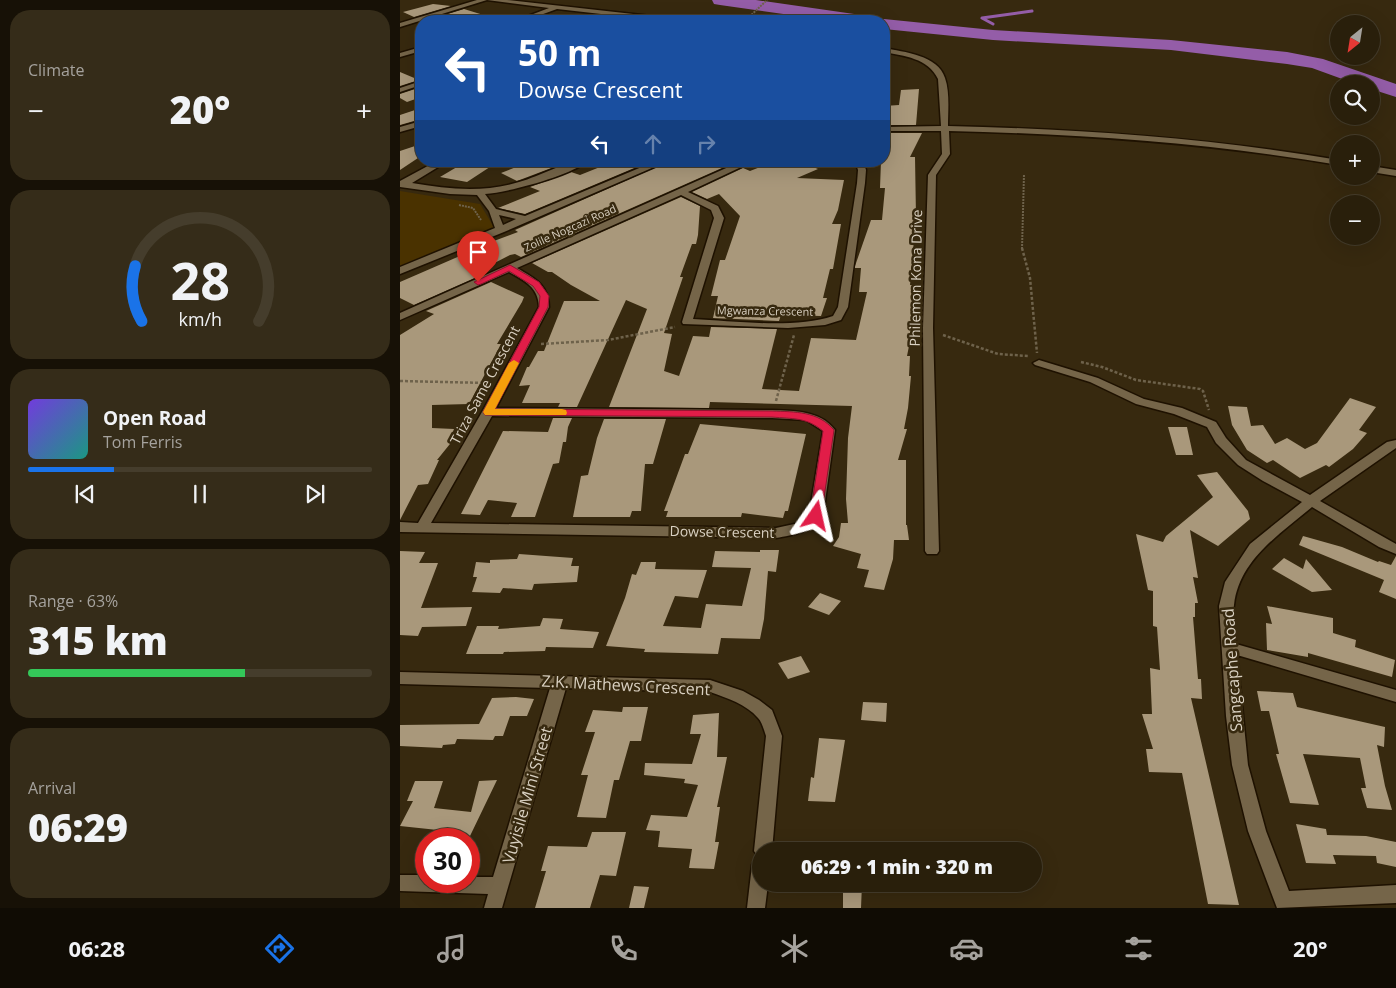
<!DOCTYPE html>
<html lang="en">
<head>
<meta charset="utf-8">
<style>
  :root { --surface:#291f0b; --page:#352c19; --text:#f1f3f6; --muted:#a5a29d; --line:#453d2c; --accent:#1a73e8 }
  body { margin:0; font-family:"Open Sans",sans-serif; background:var(--page); color:var(--text); height:100vh; display:flex; flex-direction:column; font-size:19px; white-space:nowrap }
  * { box-sizing:border-box; margin:0 }
  p { font-size:16px; color:var(--muted) }
  .icon { flex:none; width:28px; height:28px; fill:none; stroke:currentColor; stroke-width:2; stroke-linecap:round; stroke-linejoin:round }
  .map { position:relative; flex:1; overflow:hidden }
  .panel { display:flex; flex-direction:column; gap:10px; padding:10px; background:#171106; width:400px }
  .panel>* { flex:none }
  .top-card { position:absolute; left:15px; top:15px; width:475px; height:152px; border-radius:20px; box-shadow:0 5px 20px #0002,0 0 0 1px var(--line); background:#1a4fa0; color:#fff; overflow:hidden }
  .needle { width:32px; rotate:210deg }
  .buttons { position:absolute; left:930px; top:15px; display:grid; gap:10px }
  .buttons a { display:grid; place-items:center; width:50px; height:50px; border-radius:50%; background:var(--surface); box-shadow:0 5px 20px #0002,0 0 0 1px var(--line); font-size:25px }
  .speed { position:absolute; left:15px; top:828px; display:flex; gap:10px; font-size:25px; font-weight:700; text-align:center }
  .speed>* { display:grid; place-content:center; width:65px; height:65px; border-radius:50%; background:var(--surface); box-shadow:0 5px 20px #0002,0 0 0 1px var(--line); line-height:1 }
  .speed .limit { border:8px solid #d22; background:#fff; color:#111 }
  .pin { position:absolute; display:grid; place-items:center; width:42px; height:42px; color:#fff; margin:-51px -21px; border-radius:50% 50% 50% 0; rotate:-45deg; box-shadow:0 0 5px #0007 }
  .pin .icon { rotate:45deg }
  .me { position:absolute; width:55px; margin:-28px; rotate:11deg; stroke-linejoin:round; filter:drop-shadow(0 0 4px #0008) }
  .turn { display:flex; align-items:center; gap:18px; height:105px; padding:0 20px; font-size:22px }
  .turn .icon { width:65px; height:65px; stroke-width:2.5 }
  .turn b { display:block; font-size:35px; line-height:42px }
  .lanes { display:flex; align-items:center; height:48px; padding:0 20px; background:#0003; justify-content:center; gap:25px; direction:ltr }
  .lanes .off { opacity:.35 }
  .big { font-size:38px; font-weight:800; line-height:1.1 }
  .panel .widget { flex:1; display:flex; flex-direction:column; justify-content:center; gap:8px; min-width:0; padding:0 18px; border-radius:20px; background:var(--page) }
  .panel .dial { align-items:center; gap:0 }
  .dial svg { height:130px; overflow:visible; fill:none; stroke:var(--line); stroke-width:7; stroke-linecap:round; text-anchor:middle }
  .dial text { fill:var(--text); stroke:none }
  .song { display:flex; align-items:center; gap:15px }
  .cover { width:60px; height:60px; border-radius:8px; background:linear-gradient(135deg,hsl(260 70% 55%),hsl(170 70% 35%)) }
  .played { height:5px; border-radius:2px; background:linear-gradient(90deg,var(--accent) 25%,var(--line) 25%) }
  .keys { display:flex; justify-content:space-around; direction:ltr }
  .heat { display:flex; justify-content:space-between; align-items:center; font-size:28px; direction:ltr }
  .charge { height:8px; border-radius:4px; background:linear-gradient(90deg,#34c759 63%,var(--line) 0) }
  .trip { position:absolute; left:352px; top:842px; width:290px; height:50px; border-radius:25px; background:var(--surface); box-shadow:0 5px 20px #0002,0 0 0 1px var(--line); font-weight:800; line-height:50px; text-align:center }
  .menu { display:flex; height:80px; justify-content:space-around; align-items:center; background:#100c04; color:var(--muted) }
  .menu .icon { width:35px; height:35px }
  .menu .selected { color:var(--accent) }
  .menu b { font-size:22px; color:var(--text) }
  main { display:flex; flex:1; min-height:0 }
  .map>svg:first-child { display:block }
  .green { fill:#4a3200 }
  .lines { fill:none; stroke-linecap:round; stroke-linejoin:round }
  .stream { stroke:#945da8; stroke-width:3 }
  .river { fill:#945da8; fill-rule:evenodd }
  .building { fill:#a9987b }
  .street-casing { stroke:#1e1100; stroke-width:3 }
  .path-far1 { stroke:#6e624b; stroke-width:2; stroke-dasharray:2 1; stroke-linecap:butt }
  .path { stroke:#6e624b; stroke-width:2.5; stroke-dasharray:3 2; stroke-linecap:butt }
  .street { fill:#756549; fill-rule:evenodd }
  .route { fill:#e11d48; stroke:#92132f }
  .slow { fill:#f59e0b }
  .labels { text-anchor:middle; stroke-width:5; stroke-linejoin:round; paint-order:stroke }
  .far-street-label { font-size:11px; fill:#d9d0c1; stroke:#37290f }
  .street-label { font-size:14px; fill:#d9d0c1; stroke:#37290f }
  .near-street-label { font-size:16px; fill:#d9d0c1; stroke:#37290f }
</style>
</head>
<body>
<main>
<section class="panel">
<div class="widget"><p>Climate</p>
<div class="heat"><a>−</a><b class="big">20°</b><a>+</a></div>
</div>
<div class="widget dial"><svg viewBox="0 0 100 80">
<path d="M14 69A42 42 0 1 1 86 69"/>
<path d="M14 69A42 42 0 0 1 10 35" stroke="#1a73e8"/>
<text x="50" y="56" font-size="32" font-weight="700">28</text>
<text x="50" y="72" font-size="11">km/h</text>
</svg></div>
<div class="widget">
<div class="song"><i class="cover"></i><div><b>Open Road</b><p>Tom Ferris</p></div></div>
<div class="played"></div>
<div class="keys"><svg class="icon" aria-label="previous" viewBox="0 0 24 24"><path d="M18 5L8 12l10 7zM5 5v14"/></svg><svg class="icon" aria-label="pause" viewBox="0 0 24 24"><path d="M8 5v14M16 5v14"/></svg><svg class="icon" aria-label="next" viewBox="0 0 24 24"><path d="M6 5l10 7-10 7zM19 5v14"/></svg></div>
</div>
<div class="widget"><p>Range · 63%</p><b class="big">315 km</b><div class="charge"></div></div>
<div class="widget"><p>Arrival</p><b class="big">06:29</b></div>
</section>
<div class="map">
<svg width="996" height="908" viewBox="0 0 996 908">
  <rect width="100%" height="100%" fill="#37290f"/>
  <path class="green" d="M0,191l80,13 15,25 -95,39z"/>
  <g class="lines">
    <path class="stream" d="M593,24l-11,-6 50,-7"/>
    <path class="river" d="M312,0h44l112,16 6,1 3,4h-44l-113,-16 -6,-1z
      M484,19l109,11 178,10 116,12 36,7 73,25v13l-25,-8v-5h-15l-44,-16 -25,-4 -116,-14 -178,-10 -109,-11v-8h-7z"/>
  </g>
  <path class="building" d="M33,4l18,2 -37,11 -11,-5z
    M64,9l26,8v4h-65z
    M0,72l19,8 -19,6z
    M21,87v10l-14,5 -7,-4v-4z
    M519,89l-3,36h-32v-19l15,-1 2,-15z
    M21,108v11l-21,6v-10z
    M484,133h38l-12,24h5l1,60 -6,68h3l1,8 -1,33 -6,30h3l-1,20h2l-3,32 -4,21h3l-9,31h8v65h1l2,15h-15l-1,19 -9,31 -20,-3 5,-17 -12,-2 4,-14 -28,-8 6,-9 2,-14h7l-2,-24 2,-61 4,-32 -142,-4 -1,6 -100,-1 38,-98 -21,-9 -49,107h-19l2,-4h-38l8,-18 -11,1 8,-19h2l9,-16h6l20,-50h36l-29,-16 -19,-13h-4l-16,-9 149,-66 19,9 -2,29 -2,9h-4l-12,33h3l-19,56 8,1 -8,37 15,5 14,-40 16,1 2,-10 66,2 -15,60 37,2 12,-53 45,2 11,-48h-8l2,-24h-6v-2l16,-46h11l3,-32h-5l1,-27h3z
    M21,144v12l-21,14v-19z
    M67,161h32l-32,21 -27,-5z
    M131,161h9l14,6 -37,14 -16,-8z
    M215,161h36l-126,53 -27,-6 42,-17 -10,-4 41,-15 9,3z
    M270,161h54l7,3 -210,93 -6,-3 -5,1 -37,19 4,3 -63,28 -14,-7v-16l69,-30 -2,-1 51,-19 -3,-2z
    M375,161h24l19,8 -21,9 47,2 -6,30 -6,14h9l-8,45h-3l-7,29h4l-6,18 -40,-1 -2,6 -66,-3 5,-22h-7l9,-36h5l15,-44 -21,-22 -12,5 -15,-7 51,-24 7,3z
    M91,282l33,15 -2,5 -25,42h4l-32,60 -37,1v23l22,1 -2,5h6l-21,26h2l-11,24 -10,1 -18,35v-185l34,-21 -8,-3z
    M950,398l26,9 -17,23 8,3 -14,16 -24,18 -3,-2 -26,13 -27,-18 -6,3 -20,-13 -15,-25 -4,-19 19,1 4,19 12,-1 12,19 12,-6 18,11 12,-6z
    M153,418h19l-4,9 -2,15h-3l-4,21 -6,1 -18,53h-24l6,-14 -29,-3 -8,15 -19,-1 42,-83 45,1z
    M204,419h62l-13,45h-8l-4,47h-9l-2,6h-57l8,-41 7,-1 9,-37z
    M300,424l106,10 -18,77h-3l-2,7 -41,-5 -1,4h-75l2,-6h-4l21,-57h3z
    M768,427h19l6,28h-17z
    M817,472l31,39 2,8 -32,27 -28,-16 8,48 -5,-1 5,26h-3v14h-2l5,62h3l1,20 -11,-1 48,207 -31,-1 -26,-131 -33,-1 -3,-23h7l-11,-35h10l-2,-46 10,2 -3,-43 -4,-1v-35l-5,-1 -12,-56 27,8 3,-6 47,-39 -16,-22z
    M903,536l39,11 36,15 1,-1 12,4 5,-9v43l-17,-7 5,-12 -85,-35z
    M360,550h19l-3,22 -8,-1 -4,48 -4,20 -39,-1 -3,16 -74,-2 1,-3 -39,-3 19,-48 7,-24 4,1 5,-13h15l-1,7 52,1 -9,28 -23,-2 -12,30 38,2 5,-24 36,2 9,-38 -39,-1 3,-16 45,1z
    M0,551l25,1 -6,11h19l-17,45 51,-1 -6,19 -44,1 -4,9 -18,-1z
    M119,554l54,4 -2,8h8l-2,16 -43,2 -2,6 -29,-2 -3,5 -28,-1 5,-15h-4l3,-15 14,1v-3l27,-1z
    M884,558l19,11 3,-10 26,31 -20,2 -40,-23z
    M420,593l21,8 -12,14 -21,-8z
    M867,606l66,12v15l23,7 -1,7 40,13 -3,17 -84,-24v4l-41,-7 -1,-27 6,1z
    M143,618l20,1 -3,10 39,3 -6,16 -47,-1 -1,4 -41,1 -1,2h-37l11,-28h22l-1,3 42,-3z
    M401,656l9,16 -22,7 -10,-16z
    M857,691l36,2 4,14 88,20 -1,20 -7,-2 8,41 7,24 -25,-2 -6,-20h5l-6,-30 -57,-4 16,51 -29,-2 -14,-49h3l-10,-43h-8z
    M116,697l18,2 -7,17h-17l-7,20h-8l-2,4 -36,-1 -2,5 -12,1 -1,3 -42,-2v-21l79,-1 13,-26z
    M463,702l24,1 -1,19 -25,-2z
    M223,707h25l-7,34h-11l-11,39h-5l-8,38 -29,-1 11,-42h-7l14,-43h-10l8,-22 29,2z
    M319,713l-2,44h10l-10,50h3l-5,35h4l-5,27 -25,-1 3,-19 -34,-2 2,-16 -14,-1 5,-15 36,2 11,-32 -14,-2 1,-4 -41,-4 1,-12 47,1 9,-30h-11l3,-19z
    M419,738l26,2 -10,62 -27,-1 3,-24 3,1z
    M97,780l-27,56 -24,-2 1,-3 -47,-5 13,-25h-6l8,-20h28l-9,27 37,4 8,-31z
    M896,824l30,5 1,6 39,1 30,6v25l-19,-4 -1,-7 -43,-1 3,9 -30,-1z
    M192,832h34l-10,44 -16,-1 -10,33h-55l11,-37h-5l7,-25 39,1z
    M443,884h19l-1,24h-18z
    M234,886l15,1 -5,21h-15z"/>
  <g class="lines">
    <defs>
      <path id="street" d="M77,0h30l171,19 3,2h-18l-106,-12 -33,12h-9l34,-13 -62,-8 -87,27v-4z
        M21,47v4l-21,6v-4z
        M484,48c20,4 54,7 61,30 5,14 3,33 3,48 132,3 261,12 391,34v5c-129,-22 -259,-31 -390,-34l1,23 -14,21 -3,153 6,223 -2,3h-10l-2,-3 -2,-223 5,-153 14,-21 -1,-23h-57v-4l57,-1 -3,-47c-10,-21 -34,-23 -54,-27z
        M21,81v4l-21,7v-4z
        M21,121v5l-21,6v-5z
        M37,161h11l-36,22c36,6 71,10 107,-1 22,-6 45,-21 69,-21 -19,15 -78,31 -103,33l11,15 29,7 131,-55h12l-164,71 -104,42v-7l95,-39 -6,-17 -12,-16 -27,-1 -50,-7v-6zM99,215l17,4 -13,6z
        M342,161h12l-66,31 30,14 6,12 -31,101c41,2 101,10 140,-3l5,-9 19,-124 1,-13 -3,-9h8l3,9 -1,13 -17,124 -7,13 -16,5 -37,3 -105,-4 -1,-2 32,-104 -3,-8 -30,-15 -164,73c17,10 32,17 32,39l-53,101 276,2c22,1 48,0 63,20l-12,86c-11,16 -29,19 -47,22l-376,-6v-10l18,1 64,-111 57,-105c-1,-20 -14,-26 -30,-35l-109,48v-7zM92,416l280,2 34,2 17,11 -14,84 -10,8 -23,5 -345,-5z
        M971,166l25,4v6l-25,-4z
        M639,360l59,18 46,21 38,9 34,14 10,16 20,22 64,35 77,-53 9,-2v8l-76,53 76,43v10l-17,-7 -67,-40c-32,27 -73,53 -78,98 -2,12 1,26 2,39l160,46v12l-159,-47 11,110 18,66 23,60 107,-6v18l-119,5 -29,-77 -16,-66 -6,-49 -7,-110 6,-24 25,-38 52,-42 -39,-21 -25,-16 -22,-22 -9,-16 -33,-13 -38,-10 -46,-22 -55,-17 -2,-2z
        M0,672l310,8 33,11 16,9 13,10 10,26 -10,115h-11v33h7l-3,24h-18l5,-43 3,-6 4,-1 -5,-7 12,-115c-2,-6 -4,-14 -8,-18 -12,-14 -31,-20 -48,-26l-144,-4 -64,220h-18l4,-14 -88,-3v-16h26v6h43v-4h24l57,-189 -150,-4z"/>
    </defs>
    <use href="#street" class="street-casing"/>
    <path class="path-far1" d="M345,21l22,-21
      M59,205l14,3 8,12
      M622,249l2,-75"/>
    <path class="path" d="M622,248l8,30 7,75
      M543,335l55,19 30,2
      M141,344l67,-4 67,-13
      M681,362l21,5 34,13 64,9 3,2 6,19
      M0,381l87,2
      M376,401l18,-66"/>
    <use href="#street" class="street"/>
  </g>
  <path class="route" d="M110,265l29,17 10,14 -1,11 -53,102 277,2c23,1 46,0 62,19l-13,88 -5,2 -6,-4 13,-85c-17,-14 -30,-12 -51,-14l-287,-2 -2,-3 56,-105 1,-11 -7,-10 -24,-15 -28,13 -3,1 -4,-3z"/>
  <path class="slow" d="M114,360l5,3 -24,46h67l4,1 1,3 -1,2h-81l-2,-3 26,-49z"/>
  <g class="labels">
    <g class="far-street-label">
      <text transform="translate(170 228) rotate(-24)" y="4">Zolile Nogcazi Road</text>
      <text transform="translate(365 311) rotate(1)" y="4">Mgwanza Crescent</text>
    </g>
    <g class="street-label">
      <text transform="translate(516 278) rotate(-89)" y="5">Philemon Kona Drive</text>
      <text transform="translate(85 385) rotate(-62)" y="5">Triza Same Crescent</text>
      <text transform="translate(322 532) rotate(1)" y="5">Dowse Crescent</text>
    </g>
    <g class="near-street-label">
      <text transform="translate(832 670) rotate(-94)" y="6">Sangcaphe Road</text>
      <text transform="translate(226 685) rotate(3)" y="6">Z.K. Mathews Crescent</text>
      <text transform="translate(127 795) rotate(-74)" y="6">Vuyisile Mini Street</text>
    </g>
  </g>
</svg>
<div class="buttons">
<a><svg class="needle" viewBox="-14 -14 28 28"><path d="M0-13l5 13h-10z" fill="#e53935"/><path d="M0 13l5-13h-10z" fill="#a5a29d"/></svg></a>
<a><svg class="icon" aria-label="search" viewBox="0 0 24 24"><circle cx="10" cy="10" r="6"/><path d="M15 15l6 6"/></svg></a>
<a>+</a>
<a>−</a>
</div>
<div class="speed"><div class="limit">30</div></div>
<div class="pin" style="left:78px;top:282px;background:#d93025"><svg class="icon" aria-label="arrive" viewBox="0 0 24 24"><path d="M6 21V4h12l-3 4 3 4H6"/></svg></div>
<svg class="me" style="left:416px;top:516px" viewBox="-20 -20 40 40"><path d="M0-17L14 15 0 8-14 15z" fill="#e11d48" stroke="#fff" stroke-width="4"/></svg>
<div class="trip">06:29 · 1 min · 320 m</div>
<div class="top-card">
<div class="turn"><svg class="icon" aria-label="left" viewBox="0 0 24 24"><path d="M17 20v-9H6M10 6l-5 5 5 5"/></svg><div><b>50 m</b>Dowse Crescent</div></div>
<div class="lanes"><svg class="icon" aria-label="left" viewBox="0 0 24 24"><path d="M17 20v-9H6M10 6l-5 5 5 5"/></svg><svg class="icon off" aria-label="ahead" viewBox="0 0 24 24"><path d="M12 20V5M6 11l6-6 6 6"/></svg><svg class="icon off" aria-label="right" viewBox="0 0 24 24"><path d="M7 20v-9h11M14 6l5 5-5 5"/></svg></div>
</div>
</div>
</main>
<nav class="menu">
<b>06:28</b>
<svg class="icon selected" aria-label="directions" viewBox="0 0 24 24"><path d="M12 3l9 9-9 9-9-9zM9 14v-3h6M13 9l2 2-2 2"/></svg>
<svg class="icon" aria-label="music" viewBox="0 0 24 24"><path d="M9 18V5l10-2v13"/><circle cx="6" cy="18" r="3"/><circle cx="16" cy="16" r="3"/></svg>
<svg class="icon" aria-label="phone" viewBox="0 0 24 24"><path d="M5 4h4l2 5-3 2q2 4 5 5l2-3 5 2v4C11 20 4 13 5 4z"/></svg>
<svg class="icon" aria-label="climate" viewBox="0 0 24 24"><path d="M12 3v18M4 7l16 10M4 17L20 7"/></svg>
<svg class="icon" aria-label="car" viewBox="0 0 24 24"><path d="M5 17H2v-5l4-1 3-4h7l3 4 3 1v5h-3M9 17h6M6 11h13"/><circle cx="7" cy="17" r="2"/><circle cx="17" cy="17" r="2"/></svg>
<svg class="icon" aria-label="filters" viewBox="0 0 24 24"><path d="M4 7h16M4 17h16"/><circle cx="9" cy="7" r="2"/><circle cx="15" cy="17" r="2"/></svg>
<b>20°</b>
</nav>
</body>
</html>
